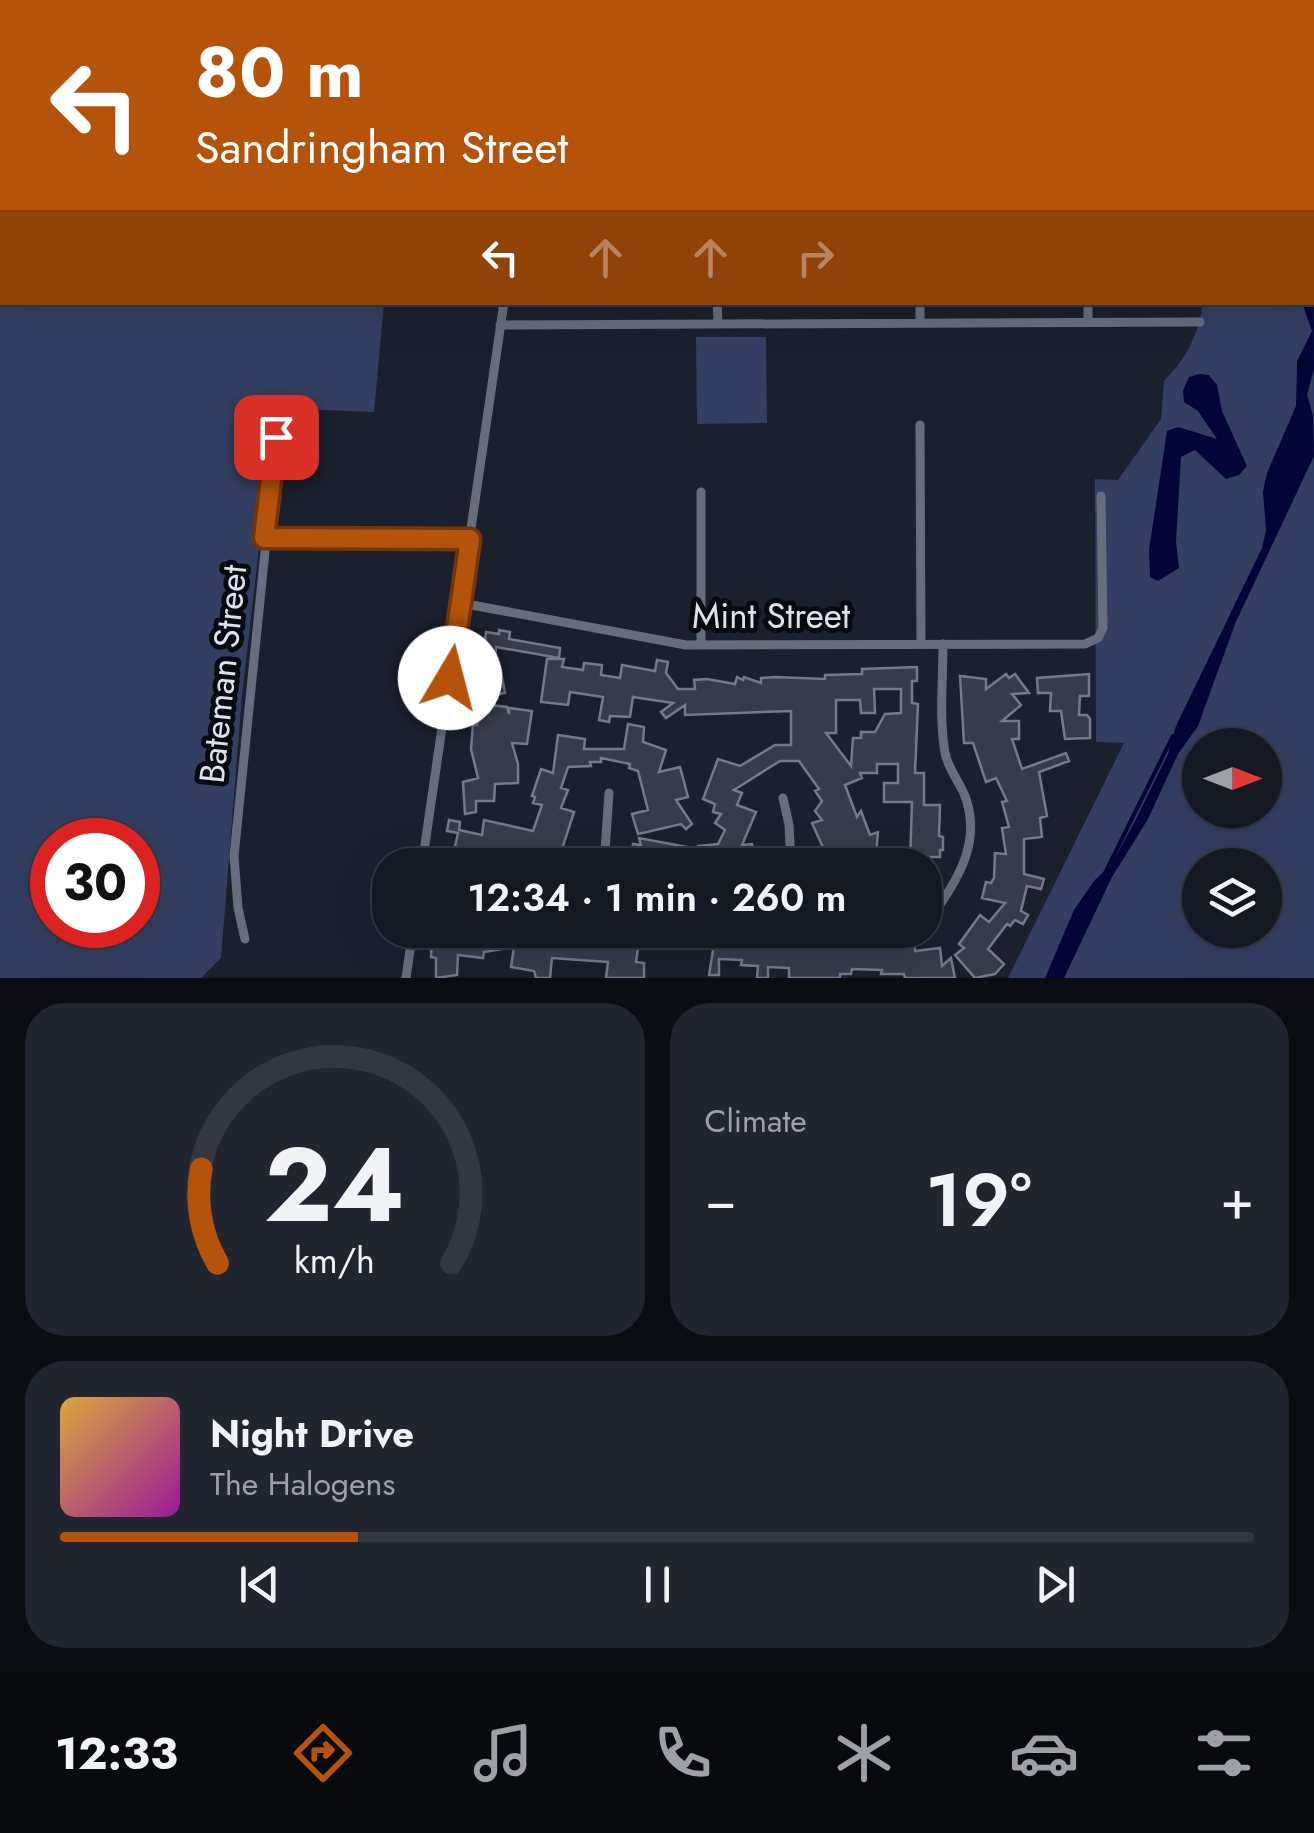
<!DOCTYPE html>
<html lang="en">
<head>
<meta charset="utf-8">
<style>
  :root { --surface:#141823; --page:#212530; --text:#f1f3f6; --muted:#9da0a6; --line:#333741; --accent:#b45309 }
  body { margin:0; font-family:Jost,sans-serif; background:var(--page); color:var(--text); height:100vh; display:flex; flex-direction:column; font-size:38px; white-space:nowrap }
  * { box-sizing:border-box; margin:0 }
  p { font-size:32px; color:var(--muted) }
  .icon { flex:none; width:55px; height:55px; fill:none; stroke:currentColor; stroke-width:2; stroke-linecap:round; stroke-linejoin:round }
  .map { position:relative; height:978px; overflow:hidden }
  .drawer { display:flex; flex-direction:column; gap:25px; padding:25px; background:#0b0d13; flex:1 }
  .drawer>* { flex:none }
  .hud { position:absolute; left:0px; top:0px; width:1315px; height:305px; box-shadow:0 10px 40px #0002,0 0 0 2px var(--line); background:#b45309; color:#fff; overflow:hidden }
  .needle { width:65px; rotate:90deg }
  .fabs { position:absolute; left:1182px; top:728px; display:grid; gap:20px }
  .fabs a { display:grid; place-items:center; width:100px; height:100px; border-radius:50%; background:var(--surface); box-shadow:0 10px 40px #0002,0 0 0 2px var(--line); font-size:50px }
  .speed { position:absolute; left:30px; top:818px; display:flex; gap:20px; font-size:50px; font-weight:700; text-align:center }
  .speed>* { display:grid; place-content:center; width:130px; height:130px; border-radius:50%; background:var(--surface); box-shadow:0 10px 40px #0002,0 0 0 2px var(--line); line-height:1 }
  .speed .limit { border:15px solid #d22; background:#fff; color:#111 }
  .pin { position:absolute; display:grid; place-items:center; width:85px; height:85px; color:#fff; margin:-42px; border-radius:20px; box-shadow:0 5px 15px #0006 }
  .me { position:absolute; width:110px; margin:-55px; rotate:8deg; stroke-linejoin:round; filter:drop-shadow(0 0 8px #0008) }
  .turn { display:flex; align-items:center; gap:35px; height:210px; padding:0 30px; font-size:45px }
  .turn .icon { width:130px; height:130px; stroke-width:2.5 }
  .turn b { display:block; font-size:70px; line-height:85px }
  .lanes { display:flex; align-items:center; height:95px; padding:0 30px; background:#0003; justify-content:center; gap:50px; direction:ltr }
  .lanes .off { opacity:.35 }
  .big { font-size:75px; font-weight:600; line-height:1.1 }
  .drawer .tile { flex:1; display:flex; flex-direction:column; justify-content:center; gap:15px; min-width:0; padding:0 35px; border-radius:40px; background:var(--page) }
  .drawer .dial { align-items:center; gap:0 }
  .dial svg { height:260px; overflow:visible; fill:none; stroke:var(--line); stroke-width:7; stroke-linecap:round; text-anchor:middle }
  .dial text { fill:var(--text); stroke:none }
  .song { display:flex; align-items:center; gap:30px }
  .cover { width:120px; height:120px; border-radius:15px; background:linear-gradient(135deg,hsl(40 70% 55%),hsl(300 70% 35%)) }
  .played { height:10px; border-radius:5px; background:linear-gradient(90deg,var(--accent) 25%,var(--line) 25%) }
  .keys { display:flex; justify-content:space-around; direction:ltr }
  .heat { display:flex; justify-content:space-between; align-items:center; font-size:55px; direction:ltr }
  .drawer .tiles { flex:1; display:grid; gap:25px; grid-template-columns:1fr 1fr }
  .tile:last-child { grid-column:span 2 }
  .trip { position:absolute; left:372px; top:848px; width:570px; height:100px; border-radius:40px; background:var(--surface); box-shadow:0 10px 40px #0002,0 0 0 2px var(--line); font-weight:600; line-height:100px; text-align:center }
  .tab-bar { display:flex; height:160px; justify-content:space-around; align-items:center; background:#080a0e; color:var(--muted) }
  .tab-bar .icon { width:70px; height:70px }
  .tab-bar .on { color:var(--accent) }
  .tab-bar b { font-size:45px; color:var(--text) }
  .map>svg:first-child { display:block }
  .green { fill:#333f61; fill-rule:evenodd }
  .water { fill:#030438 }
  .lines { fill:none; stroke-linecap:round; stroke-linejoin:round }
  .stream { stroke:#030438; stroke-width:4 }
  .building { fill:#363c4c; stroke:#737a8d; stroke-width:2.5; fill-rule:evenodd }
  .service { stroke:#666d7f; stroke-width:5 }
  .minor { stroke:#666d7f; stroke-width:9 }
  .route-casing { stroke:#753606; stroke-width:25 }
  .route { stroke:#b45309; stroke-width:18 }
  .labels { text-anchor:middle; stroke-width:10; stroke-linejoin:round; paint-order:stroke }
  .street-label { font-size:35px; fill:#dde1eb; stroke:#080a11 }
</style>
</head>
<body>
<div class="map">
<svg width="1314" height="978" viewBox="0 0 1314 978">
  <rect width="100%" height="100%" fill="#1b202f"/>
  <path class="green" d="M1072,0h242v978h-306l116,-235 -28,-1 -1,-263 23,1 43,-61 3,-38c23,-23 34,-46 39,-78l109,-1v-300zM1200,745h65v65h-65zM1200,865h65v65h-65z
    M0,9h2v293l382,1 -10,109 -99,-4 -33,288 -21,262 -20,20h-201zM52,840h86v85h-86z
    M696,337h70l1,86 -70,1z"/>
  <path class="water" d="M1313,212l1,157 -7,26 6,20 1,41 -79,168 -37,102 -20,28 -30,65 -36,58 -48,101h-19l29,-68 20,-29 18,-18 22,-40 34,-69 8,-28 86,-178 4,-18 -3,-38 4,-19 29,-67 1,-45 15,-30 -10,-28 10,-1z
    M1199,374l10,1 8,10 5,26 25,55 -8,9 -13,4 -31,-29 -14,7 -5,85 3,26 -21,13 -8,-4 -1,-27 18,-119 11,-4 39,12 -19,-28 -14,-9 -1,-11 6,-14z"/>
  <g class="lines">
    <path class="stream" d="M1106,871l67,-135"/>
  </g>
  <path class="building" d="M499,630l11,2 -1,7 51,9 -1,10 -63,-11 -1,21 5,-1 5,26 -15,3 -7,-38 3,-26 13,2z
    M547,659h17l-2,8 21,3 1,-7 18,2 -1,10 19,3 2,-13 33,6 2,-11 11,2 -2,11 12,16h17l-1,-9 13,-1 28,5 2,-7 6,3 1,-3 17,6v-5l14,-1 50,2v-4l37,-1v-5l55,-2v14h-5v22l6,1 -3,69h9v32h16l-1,31 4,1v13h-3v7h-10v8l-20,-2 2,-61h-28v-19h14v-19h-21v9h-17l2,5 -17,7 12,32 4,-6 9,24 8,-3 -3,33h-50l1,-11 -14,-31 10,-3 -7,-9 7,-10 -7,-10 4,-2 -20,-28h-19l-46,29 8,3 -5,12 19,7 -14,33 10,-1 3,15h-5l2,6h-121l2,-21 8,1 -2,-7 64,12 -4,-4 19,-2 7,-14 -10,-7 6,-9 -8,-2 2,-8 -12,-5 15,-40 22,7 35,-21h16v-34l-106,4v-10l-19,13 -5,-6 12,-9 -40,-6 -3,20 -20,-1 -1,6 -10,-2 4,-23 -33,-5 -2,13 -27,-3zM874,689h27v24l-16,1 -10,18h-14v6h-8l-2,28 -25,-33h10v-33h24l1,13h14z
    M1006,674l3,4 6,-4 14,19 -17,1 9,11 -19,16h17v18h-7l10,30 44,-16 3,8 -30,11 8,44 -7,2 2,19 -18,2v35l20,5 -3,10 -14,-3 -6,25 7,4 -5,9 -8,-4 -5,6 -3,-2 -19,25 16,15 -9,10 -20,4 -20,-23 9,-7 -5,-4 21,-29 9,7 16,-19 -23,-5 4,-16 5,1 3,-5 1,-25 11,1 -4,-26 7,-1 -7,-25 5,-1 -11,-23 -10,4 -13,-39h-9l-4,-67 26,3v10z
    M1089,674v22h-9l-1,19h8l3,4v19l-25,1 -4,-28h-11l1,-18h-13l-1,-15z
    M490,705l17,2 2,7v-6l23,3 -5,33 -15,-1 6,21v19l-23,1 -1,17h-18v11l-11,2 -2,-32 15,-4 -7,-29 2,-25 4,1 2,-14 10,1z
    M628,724l16,3 -1,15 23,8 -7,22 21,-5 8,30 -12,3 16,24 -6,5 -5,-5 -43,10 -6,-20 16,-4 -10,-39 -9,-3 1,-4 -29,-6v4h-11l1,4 -23,1 -7,21 7,2 -7,18 13,4 -13,40 21,1v12h-103l-27,-5 6,-27 -11,-2 2,-11 11,2 -1,8 23,5 2,-15 49,11 9,-26 -9,-2 2,-6 -3,-1 9,-27 12,4 5,-38 27,4 -1,10h40z
    M439,930h196v4h5l-4,28 8,1v15h-38l2,-16 -56,-4 -2,20h-14l-2,-7 -23,-4 3,-20 -30,5 -1,6 -25,-3 -1,20 -21,3v-20l-5,-1 1,-22h7z
    M716,931l168,8v4l30,-3 1,11 25,-3 2,18 9,-8 4,20h-50l-1,-4h-23l1,-4 -30,-1 -1,5h-11v4h-51v-10l-21,-1v11h-11l1,-12 -17,-1 1,-5 -23,-1v16h-10z"/>
  <g class="lines">
    <path class="service" d="M316,0v2"/>
    <path class="minor" d="M918,0l1,2
      M717,302l1,21
      M1088,302v20
      M920,321v-19
      M500,325l700,-3
      M920,425l1,219
      M701,492v153
      M264,538l206,1
      M461,603l225,42 399,-1 13,-6 5,-10 -2,-132
      M783,798l6,27 2,40
      M422,865l82,-563
      M604,865l5,-72
      M925,912l12,-3c23,-33 42,-67 30,-107 -5,-18 -18,-30 -22,-49 -6,-35 -2,-73 -2,-109
      M245,939l-7,-31 -4,-52 45,-442
      M406,978l7,-48"/>
  </g>
  <g class="lines">
    <defs>
      <path id="route" d="M276,437l-12,101 206,1 -20,139"/>
    </defs>
    <use href="#route" class="route-casing"/>
    <use href="#route" class="route"/>
  </g>
  <g class="labels">
    <g class="street-label">
      <text x="771" y="628">Mint Street</text>
      <text transform="translate(223 674) rotate(-84)" y="12">Bateman Street</text>
    </g>
  </g>
</svg>
<div class="fabs">
<a><svg class="needle" viewBox="-14 -14 28 28"><path d="M0-13l5 13h-10z" fill="#e53935"/><path d="M0 13l5-13h-10z" fill="#9da0a6"/></svg></a>
<a><svg class="icon" aria-label="layers" viewBox="0 0 24 24"><path d="M12 4l9 5-9 5-9-5zM3 14l9 5 9-5"/></svg></a>
</div>
<div class="speed"><div class="limit">30</div></div>
<div class="pin" style="left:276px;top:437px;background:#d93025"><svg class="icon" aria-label="arrive" viewBox="0 0 24 24"><path d="M6 21V4h12l-3 4 3 4H6"/></svg></div>
<svg class="me" style="left:450px;top:678px" viewBox="-20 -20 40 40"><circle r="19" fill="#fff"/><path d="M0-13L10 11 0 6-10 11z" fill="#b45309"/></svg>
<div class="trip">12:34 · 1 min · 260 m</div>
<div class="hud">
<div class="turn"><svg class="icon" aria-label="left" viewBox="0 0 24 24"><path d="M17 20v-9H6M10 6l-5 5 5 5"/></svg><div><b>80 m</b>Sandringham Street</div></div>
<div class="lanes"><svg class="icon" aria-label="left" viewBox="0 0 24 24"><path d="M17 20v-9H6M10 6l-5 5 5 5"/></svg><svg class="icon off" aria-label="ahead" viewBox="0 0 24 24"><path d="M12 20V5M6 11l6-6 6 6"/></svg><svg class="icon off" aria-label="ahead" viewBox="0 0 24 24"><path d="M12 20V5M6 11l6-6 6 6"/></svg><svg class="icon off" aria-label="right" viewBox="0 0 24 24"><path d="M7 20v-9h11M14 6l5 5-5 5"/></svg></div>
</div>
</div>
<section class="drawer">
<div class="tiles">
<div class="tile dial"><svg viewBox="0 0 100 80">
<path d="M14 69A42 42 0 1 1 86 69"/>
<path d="M14 69A42 42 0 0 1 9 40" stroke="#b45309"/>
<text x="50" y="56" font-size="32" font-weight="700">24</text>
<text x="50" y="72" font-size="11">km/h</text>
</svg></div>
<div class="tile"><p>Climate</p>
<div class="heat"><a>−</a><b class="big">19°</b><a>+</a></div>
</div>
<div class="tile">
<div class="song"><i class="cover"></i><div><b>Night Drive</b><p>The Halogens</p></div></div>
<div class="played"></div>
<div class="keys"><svg class="icon" aria-label="previous" viewBox="0 0 24 24"><path d="M18 5L8 12l10 7zM5 5v14"/></svg><svg class="icon" aria-label="pause" viewBox="0 0 24 24"><path d="M8 5v14M16 5v14"/></svg><svg class="icon" aria-label="next" viewBox="0 0 24 24"><path d="M6 5l10 7-10 7zM19 5v14"/></svg></div>
</div>
</div>
</section>
<nav class="tab-bar">
<b>12:33</b>
<svg class="icon on" aria-label="directions" viewBox="0 0 24 24"><path d="M12 3l9 9-9 9-9-9zM9 14v-3h6M13 9l2 2-2 2"/></svg>
<svg class="icon" aria-label="music" viewBox="0 0 24 24"><path d="M9 18V5l10-2v13"/><circle cx="6" cy="18" r="3"/><circle cx="16" cy="16" r="3"/></svg>
<svg class="icon" aria-label="phone" viewBox="0 0 24 24"><path d="M5 4h4l2 5-3 2q2 4 5 5l2-3 5 2v4C11 20 4 13 5 4z"/></svg>
<svg class="icon" aria-label="climate" viewBox="0 0 24 24"><path d="M12 3v18M4 7l16 10M4 17L20 7"/></svg>
<svg class="icon" aria-label="car" viewBox="0 0 24 24"><path d="M5 17H2v-5l4-1 3-4h7l3 4 3 1v5h-3M9 17h6M6 11h13"/><circle cx="7" cy="17" r="2"/><circle cx="17" cy="17" r="2"/></svg>
<svg class="icon" aria-label="filters" viewBox="0 0 24 24"><path d="M4 7h16M4 17h16"/><circle cx="9" cy="7" r="2"/><circle cx="15" cy="17" r="2"/></svg>
</nav>
</body>
</html>
